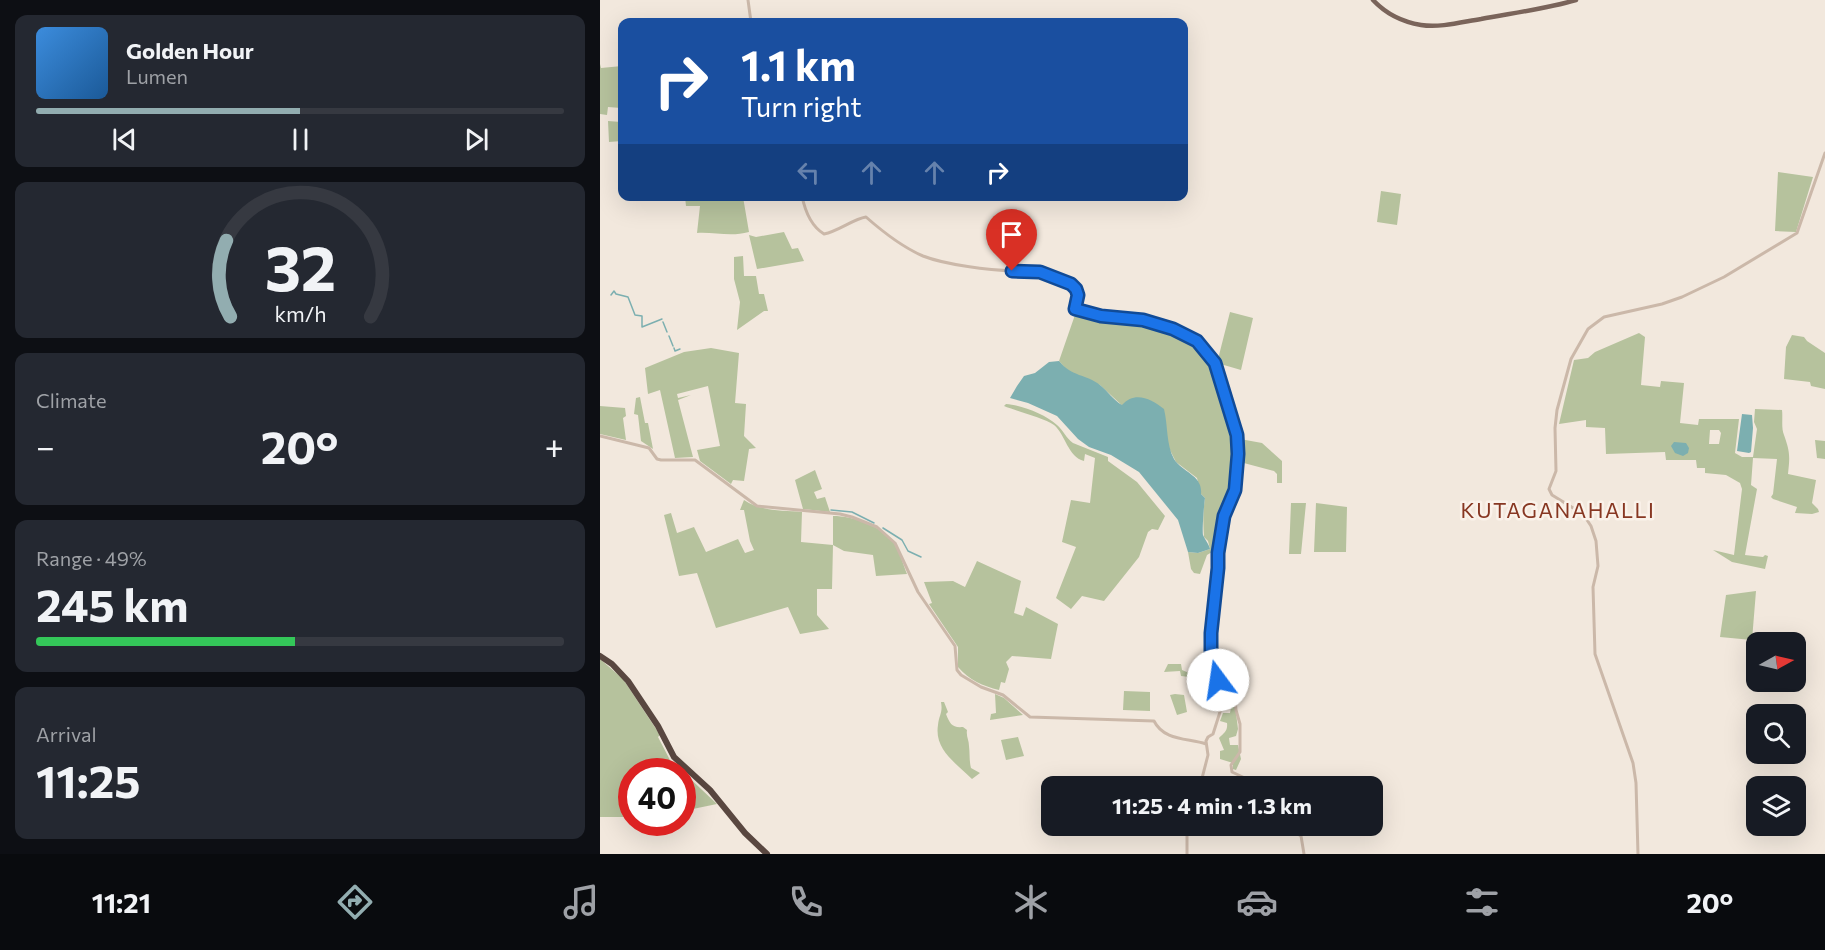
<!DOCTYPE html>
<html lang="en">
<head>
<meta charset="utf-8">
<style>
  :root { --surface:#171b24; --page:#242831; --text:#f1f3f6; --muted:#9ea1a6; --line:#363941; --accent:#92adb0 }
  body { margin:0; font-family:Commissioner,sans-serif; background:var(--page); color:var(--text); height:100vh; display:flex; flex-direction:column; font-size:22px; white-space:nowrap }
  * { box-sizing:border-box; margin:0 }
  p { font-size:20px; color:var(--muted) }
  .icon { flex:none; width:33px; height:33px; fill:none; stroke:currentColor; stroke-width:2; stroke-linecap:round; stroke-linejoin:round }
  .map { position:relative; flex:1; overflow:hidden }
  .drawer { display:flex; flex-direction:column; gap:15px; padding:15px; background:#0d0f14; width:600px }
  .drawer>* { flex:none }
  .guide { position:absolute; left:18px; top:18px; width:570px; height:183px; border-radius:12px; box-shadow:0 6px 24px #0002; background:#1a4fa0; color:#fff; overflow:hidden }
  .needle { width:39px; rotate:82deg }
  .tools { position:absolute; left:1146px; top:632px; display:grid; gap:12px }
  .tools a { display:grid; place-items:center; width:60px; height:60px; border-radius:12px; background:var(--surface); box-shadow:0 6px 24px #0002; font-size:30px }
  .speed { position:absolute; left:18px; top:758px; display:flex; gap:12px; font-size:30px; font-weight:700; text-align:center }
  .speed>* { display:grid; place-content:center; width:78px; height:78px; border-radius:50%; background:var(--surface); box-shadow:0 6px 24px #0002; line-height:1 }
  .speed .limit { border:9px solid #d22; background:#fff; color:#111 }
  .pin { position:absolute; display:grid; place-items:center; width:51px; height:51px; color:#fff; margin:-62px -26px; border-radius:50% 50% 50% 0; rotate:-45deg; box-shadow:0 0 6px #0007 }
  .pin .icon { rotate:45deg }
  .me { position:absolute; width:66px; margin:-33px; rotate:346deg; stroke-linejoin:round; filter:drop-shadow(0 0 4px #0008) }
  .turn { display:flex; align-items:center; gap:21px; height:126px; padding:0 24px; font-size:27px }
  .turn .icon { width:78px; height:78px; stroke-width:2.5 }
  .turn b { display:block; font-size:42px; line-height:51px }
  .lanes { display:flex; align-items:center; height:57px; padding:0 24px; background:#0003; justify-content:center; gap:30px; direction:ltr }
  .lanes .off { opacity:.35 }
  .big { font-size:45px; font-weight:700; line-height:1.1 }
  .drawer .widget { flex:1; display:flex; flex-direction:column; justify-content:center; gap:9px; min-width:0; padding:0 21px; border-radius:12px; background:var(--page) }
  .drawer .dial { align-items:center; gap:0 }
  .dial svg { height:156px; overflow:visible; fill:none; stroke:var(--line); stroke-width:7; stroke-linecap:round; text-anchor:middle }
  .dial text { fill:var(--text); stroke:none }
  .song { display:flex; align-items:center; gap:18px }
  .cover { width:72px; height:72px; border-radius:9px; background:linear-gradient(135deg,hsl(210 70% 55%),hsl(210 70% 35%)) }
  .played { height:6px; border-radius:3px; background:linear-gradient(90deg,var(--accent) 50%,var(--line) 50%) }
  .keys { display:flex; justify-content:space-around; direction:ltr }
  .heat { display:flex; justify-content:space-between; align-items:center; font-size:33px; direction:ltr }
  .charge { height:9px; border-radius:4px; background:linear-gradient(90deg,#34c759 49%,var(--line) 0) }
  .trip { position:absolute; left:441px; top:776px; width:342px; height:60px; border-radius:12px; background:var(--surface); box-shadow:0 6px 24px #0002; font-weight:700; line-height:60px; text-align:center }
  .menu { display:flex; height:96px; justify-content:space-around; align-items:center; background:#090b0e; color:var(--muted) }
  .menu .icon { width:42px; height:42px }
  .menu .active { color:var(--accent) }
  .menu b { font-size:27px; color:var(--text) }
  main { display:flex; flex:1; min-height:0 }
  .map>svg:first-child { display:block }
  .green { fill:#b6c29d; fill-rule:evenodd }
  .water { fill:#7cafb0 }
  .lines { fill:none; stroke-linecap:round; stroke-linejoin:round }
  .stream { stroke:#7cafb0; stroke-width:1.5 }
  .minor { stroke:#cbb8a9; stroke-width:3 }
  .major { stroke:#7a645a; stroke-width:4.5 }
  .highway { stroke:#594740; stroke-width:6 }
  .route-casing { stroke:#114b97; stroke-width:15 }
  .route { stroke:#1a73e8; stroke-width:10 }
  .labels { text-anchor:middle; stroke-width:5; stroke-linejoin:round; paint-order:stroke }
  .quarter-label { font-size:21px; letter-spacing:1.5px; fill:#873722; stroke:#faf2ea }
</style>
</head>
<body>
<main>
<section class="drawer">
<div class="widget">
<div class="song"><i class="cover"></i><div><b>Golden Hour</b><p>Lumen</p></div></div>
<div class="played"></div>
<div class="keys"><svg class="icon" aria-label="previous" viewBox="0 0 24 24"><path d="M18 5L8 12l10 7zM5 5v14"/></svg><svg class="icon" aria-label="pause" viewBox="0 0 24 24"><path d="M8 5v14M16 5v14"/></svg><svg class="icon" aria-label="next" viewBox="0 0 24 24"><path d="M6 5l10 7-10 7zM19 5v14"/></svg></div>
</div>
<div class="widget dial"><svg viewBox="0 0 100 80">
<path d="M14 69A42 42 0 1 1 86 69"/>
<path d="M14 69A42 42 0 0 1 12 30" stroke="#92adb0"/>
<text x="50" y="56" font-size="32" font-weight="700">32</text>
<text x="50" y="72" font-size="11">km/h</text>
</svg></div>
<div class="widget"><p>Climate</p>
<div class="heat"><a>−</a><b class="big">20°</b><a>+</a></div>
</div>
<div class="widget"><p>Range · 49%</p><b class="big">245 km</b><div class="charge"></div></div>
<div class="widget"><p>Arrival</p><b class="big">11:25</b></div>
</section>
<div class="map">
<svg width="1225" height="854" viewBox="0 0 1225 854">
  <rect width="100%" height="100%" fill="#f2e8dd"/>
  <path class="green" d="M0,64l1,4 21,-2v75l-13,1 -1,-21 13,1v-14l-13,-1 -1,8 -7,-1z
    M1178,172l35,5 -17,55 -21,-1z
    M781,191l20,3 -4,31 -20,-3z
    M85,197h58l6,35c-18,5 -34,0 -52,1l3,-27h-14z
    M184,232l8,17 6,-1 6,13 -47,8 -8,-34 7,2z
    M143,256l1,20h12l3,18h5l4,17h-4l-27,19 3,-28 -6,-23v-22z
    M476,312l18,5 49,5 44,15 9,6 8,10 10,19 20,63 2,20 -3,34 -13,36 -3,24 -10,6 -7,19 -6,-1 -3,-4 -3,-17 10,1 12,-4 -2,-8 -4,-4c-1,-13 -1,-26 1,-39l-4,-4 -4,-16 -21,-16 -6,-12 -70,-65 -25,-10 -9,-6 -7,-8z
    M630,312l23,6 -12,52 -24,-7z
    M1039,333l6,4 -4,48 19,2 1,-6 23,2 -4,40 18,2 1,-6h40l-4,34 7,4h11l4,-28 -3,-7 1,-13 27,1c1,8 -1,18 2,25 6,17 6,21 4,39l28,6 -4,23 6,6 1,3 -7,2 -17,-1 2,-6 -24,-8 -2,-2 2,-3 4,-35 -24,-1 -2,27 6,4 -12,66 18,2 2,-2 3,1 -3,13 -33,-7 -19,-12 21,5 8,-66 -2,-6 -14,-8 -21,-2v-5h-8l-1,-8h-30l-1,-8 -59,2 -1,-26 -19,-1v-7l-27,4 15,-64 14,-2 7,-6zM1110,430h9l2,3 -2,11h-10z
    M1192,335l12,2 3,4 18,12v36l-14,-3 -1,-4 -26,-3 2,-32z
    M111,348l28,5 -4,50 11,1 -2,32 12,12 -7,1 -5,32 -11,-1 -2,4 -31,-23 -3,-11 23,-4 -12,-60 -31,8 1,4 13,-3 -13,5 15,57 -18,1 -15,-68 -12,4 -3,-26 39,-16z
    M40,397l5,26h3l5,26 -12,-8 -3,-26 -4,-1 2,-16z
    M406,404c16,1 39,10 51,21 6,5 9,13 16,18l35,14v4l29,21 28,34 -7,14 -6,-1 -4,3 -9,25 -35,44 -22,-5 -11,13 -15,-11 20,-51 -14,-5 9,-42 19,3 5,-45 -10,-4 -1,7c-16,-4 -19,-27 -30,-36 -10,-7 -38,-14 -50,-19z
    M0,406l25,2 1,8 -3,2 3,22 -26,-6z
    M640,439l22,4 20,18v22h-5v-9l-3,-3 -34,-9z
    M1215,440l10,1v18l-8,-1z
    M215,470l7,19 -8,3 3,7 8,-2 5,15 -27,-3 -8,-29z
    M144,500c18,12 38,10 58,12l-1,30 32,3v-29c20,0 49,10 61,27 6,9 9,21 13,31l-31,2 -3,-21 -29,-4 -11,-6 -1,44h-15v26l12,14 -29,5 -12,-27 -72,21 -19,-55 -18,3 -15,-61 7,-2 6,20 17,-6 12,25 32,-13 7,14 9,-3 -4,-9 -6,-31h-4z
    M691,503h15l-5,51h-12z
    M716,503l31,4 -1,45h-32z
    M377,561l44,20 -7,32 9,3 3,-9 32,17 -7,35 -39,-3 -6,6 3,7 -4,14 -4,-1 -2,8c-16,-4 -30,-10 -41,-23v-20l-29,-43 3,-1 -8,-21 29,-1 12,6z
    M1156,591l-4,49 -32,-3 6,-42z
    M0,659l23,20 37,56 -2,2 13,25 10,9h-49l-1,46h-31z
    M568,664h13l1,6 7,3h5v-7h5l1,12 -3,2 -6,-1v5l4,3h-6v-10l-8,-1 -1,-5 -16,1z
    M607,668h3l5,5 17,8 6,48 -2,7 -7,2 1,7h8l3,14 -5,11 -3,-1v-6l-13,-4v-8l4,-1 -5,-12c5,-5 9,-7 8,-15l-7,-2 3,-8h7l2,-11 -5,-17 -8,1 -1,-10h-9l-5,-2z
    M524,691l26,1v19l-27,-1z
    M395,694l9,4 19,17 -33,5 1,-6 5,-1z
    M575,694l9,1 3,17 -10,3 -7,-20z
    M341,702h3l4,10 -2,2c4,10 6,14 17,13l4,3c-1,7 2,10 2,16 1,8 0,14 2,22l9,5 -8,6c-16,-16 -38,-29 -34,-54 1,-10 5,-12 3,-23z
    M418,737l6,19 -18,4 -5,-20z
    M83,772l34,32 -34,7z"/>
  <path class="water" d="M459,361c13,16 27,13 41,24 8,6 13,15 22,20 12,-14 29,-7 42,4 4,16 2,36 10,50 9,14 29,16 27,35l4,4c-1,6 -3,33 -2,37 2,5 6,9 7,14l-12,4 -10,-1 -10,-32 -39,-48 -28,-17 -22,-8 -11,-8 -21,-23 -29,-13 -18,-5 7,-12 7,-10 11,-3 14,-11z
    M1142,414l10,1 1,13 -2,24 -2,1 -12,-2z
    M1074,442l12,1 3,5 -1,5 -5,3 -8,-3 -4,-7z"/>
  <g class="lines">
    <path class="stream" d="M11,295l3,-4 2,3 12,3 7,18 7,1v11l20,-8
      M63,322l4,10
      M69,336l4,10
      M74,348l1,3 5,-2
      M231,510l21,2 22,11
      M283,528l19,12 6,11 13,6"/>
    <path class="minor" d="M148,0l3,22
      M202,196c3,15 9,30 22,38 15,-3 29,-15 42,-17 17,15 36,30 57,39 23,9 66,14 91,15 9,1 18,-1 27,1 7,1 29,11 33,15 5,7 3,15 1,22l26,7 42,4 30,9 24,12 18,22 22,72 1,19 -3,37 -11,25 -6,37 -7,80v33l8,7 14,7 3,30 4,14v28l-9,13 1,7 15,7 3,7
      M0,436l49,12 8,11 4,1h34l62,46 83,8 12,3 25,10 18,16 23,49 37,54 2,24 4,5 20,12 22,8 27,22 124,4c10,20 34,17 52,23
      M600,786l8,-31 -2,-14 2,-4 5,-3 7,-22 -1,-39
      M684,825l17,11 3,18
      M587,854v-29
      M1038,854l-2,-71 -3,-20 -38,-109 -2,-67 5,-21 -2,-25 -5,-15 -8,-12 -31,-19 -3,-6 7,-18 -1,-43 2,-18 14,-51 17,-30 16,-12 58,-13 20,-7 42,-20 73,-44 28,-80"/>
    <path class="major" d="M773,0c13,14 30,22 48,25 19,3 41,-3 60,-6 32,-6 64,-10 95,-19"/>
    <path class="highway" d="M0,656l12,8 16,17 30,45 16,31 36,33 35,43 22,21"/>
  </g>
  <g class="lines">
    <defs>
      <path id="route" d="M412,271l28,1 31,12 5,5 2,6 -3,14 26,7 42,4 30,9 24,12 18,22 22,72 1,19 -3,36 -11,26 -6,37v15l-7,65v33l8,7 -1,7"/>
    </defs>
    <use href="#route" class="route-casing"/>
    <use href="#route" class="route"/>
  </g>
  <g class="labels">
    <g class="quarter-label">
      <text x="958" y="518">KUTAGANAHALLI</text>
    </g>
  </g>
</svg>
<div class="tools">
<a><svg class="needle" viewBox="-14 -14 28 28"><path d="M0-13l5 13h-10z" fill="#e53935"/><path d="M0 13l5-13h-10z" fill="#9ea1a6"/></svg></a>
<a><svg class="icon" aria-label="search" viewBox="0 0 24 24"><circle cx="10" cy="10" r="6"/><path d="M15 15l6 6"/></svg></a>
<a><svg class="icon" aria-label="layers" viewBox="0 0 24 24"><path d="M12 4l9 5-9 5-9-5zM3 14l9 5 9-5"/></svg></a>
</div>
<div class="speed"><div class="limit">40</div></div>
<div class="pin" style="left:412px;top:271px;background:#d93025"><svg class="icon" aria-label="arrive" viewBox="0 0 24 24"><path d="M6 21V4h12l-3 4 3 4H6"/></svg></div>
<svg class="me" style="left:618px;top:680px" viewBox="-20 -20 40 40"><circle r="19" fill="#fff"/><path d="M0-13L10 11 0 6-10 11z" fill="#1a73e8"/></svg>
<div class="trip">11:25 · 4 min · 1.3 km</div>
<div class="guide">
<div class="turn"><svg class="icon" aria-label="right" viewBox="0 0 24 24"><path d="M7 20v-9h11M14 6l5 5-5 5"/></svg><div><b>1.1 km</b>Turn right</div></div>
<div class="lanes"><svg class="icon off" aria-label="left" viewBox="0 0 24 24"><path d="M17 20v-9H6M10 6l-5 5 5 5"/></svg><svg class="icon off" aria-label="ahead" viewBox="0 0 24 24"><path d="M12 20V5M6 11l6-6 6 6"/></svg><svg class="icon off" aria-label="ahead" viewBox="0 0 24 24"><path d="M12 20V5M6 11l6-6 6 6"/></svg><svg class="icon" aria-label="right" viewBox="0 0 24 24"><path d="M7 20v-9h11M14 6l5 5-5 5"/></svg></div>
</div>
</div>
</main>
<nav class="menu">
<b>11:21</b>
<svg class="icon active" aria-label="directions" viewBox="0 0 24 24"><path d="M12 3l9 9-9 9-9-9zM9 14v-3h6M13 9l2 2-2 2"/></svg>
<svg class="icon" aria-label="music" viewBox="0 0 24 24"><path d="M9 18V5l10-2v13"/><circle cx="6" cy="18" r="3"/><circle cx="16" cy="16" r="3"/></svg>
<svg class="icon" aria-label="phone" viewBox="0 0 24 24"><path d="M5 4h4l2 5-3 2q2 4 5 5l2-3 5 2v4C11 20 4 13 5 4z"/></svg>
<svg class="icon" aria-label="climate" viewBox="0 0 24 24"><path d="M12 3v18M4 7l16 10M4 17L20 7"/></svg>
<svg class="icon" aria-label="car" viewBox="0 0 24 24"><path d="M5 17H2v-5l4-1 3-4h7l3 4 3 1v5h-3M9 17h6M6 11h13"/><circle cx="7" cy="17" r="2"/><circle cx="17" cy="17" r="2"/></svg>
<svg class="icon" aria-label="filters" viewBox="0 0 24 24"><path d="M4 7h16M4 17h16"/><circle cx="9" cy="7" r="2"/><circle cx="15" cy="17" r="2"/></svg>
<b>20°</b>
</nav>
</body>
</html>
